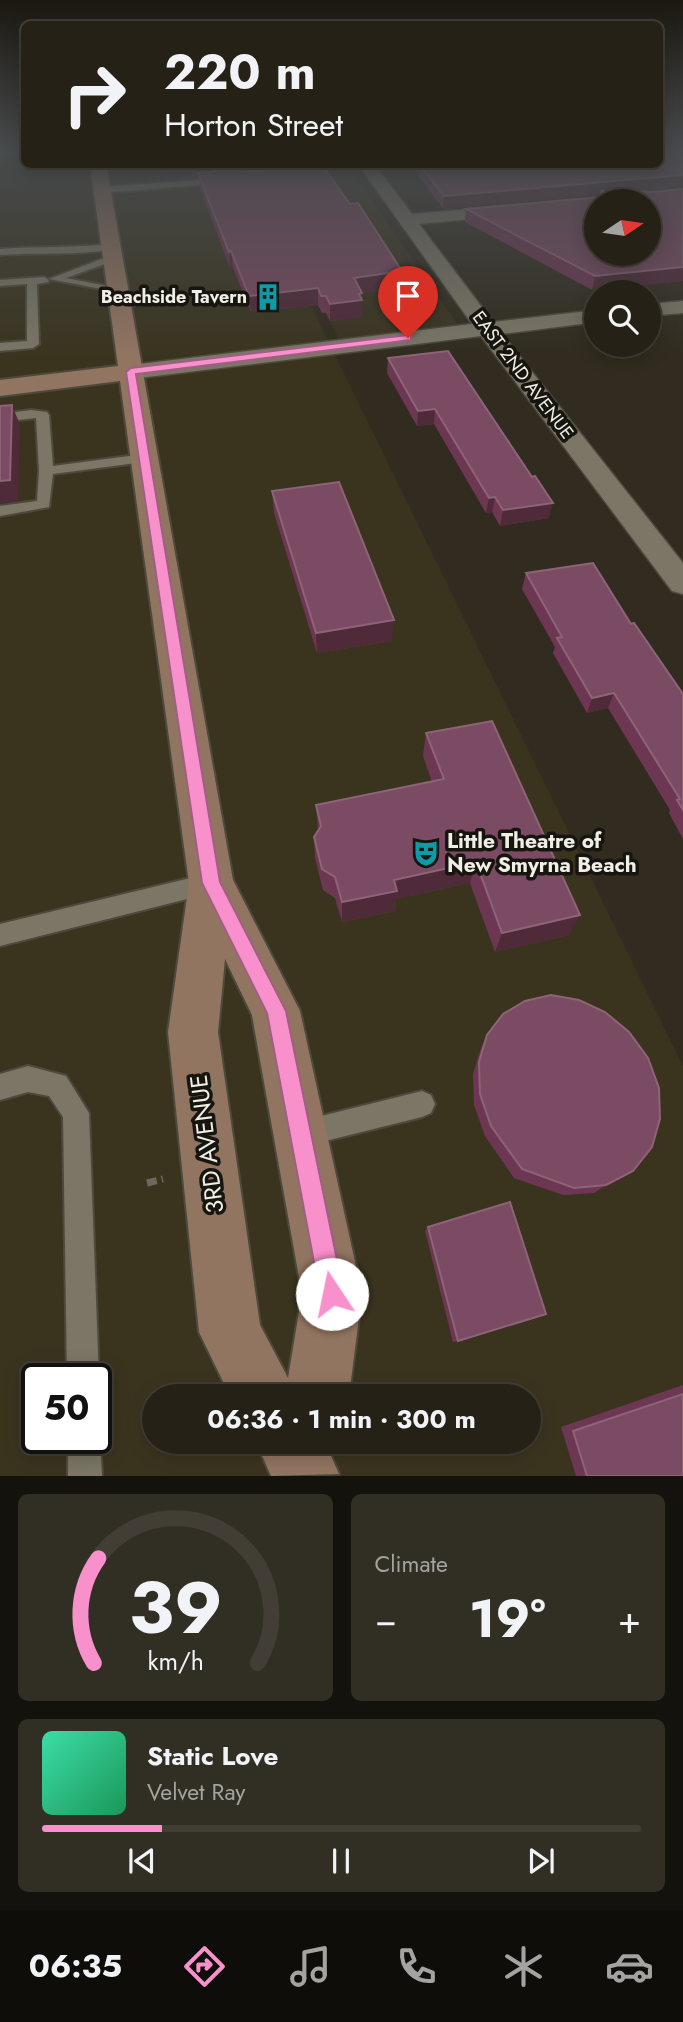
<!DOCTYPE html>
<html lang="en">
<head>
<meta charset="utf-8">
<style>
  :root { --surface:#252117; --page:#312e24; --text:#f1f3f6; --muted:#a3a3a1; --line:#423e36; --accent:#f890cb }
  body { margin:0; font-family:Jost,sans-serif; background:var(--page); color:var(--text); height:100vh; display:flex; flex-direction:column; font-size:26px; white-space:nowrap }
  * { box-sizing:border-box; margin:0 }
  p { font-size:23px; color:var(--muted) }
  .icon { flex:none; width:38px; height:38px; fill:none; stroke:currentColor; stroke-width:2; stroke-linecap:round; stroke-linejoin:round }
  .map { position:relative; height:1476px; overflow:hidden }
  .details { display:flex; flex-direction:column; gap:18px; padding:18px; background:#14120d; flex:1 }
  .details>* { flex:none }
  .top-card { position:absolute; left:21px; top:21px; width:642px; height:147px; border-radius:10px; box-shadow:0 4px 18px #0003,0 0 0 2px var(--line); background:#252117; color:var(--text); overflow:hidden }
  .needle { width:46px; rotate:77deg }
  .buttons { position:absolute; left:584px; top:189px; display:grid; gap:14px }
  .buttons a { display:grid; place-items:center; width:77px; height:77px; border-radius:50%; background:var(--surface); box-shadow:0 4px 18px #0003,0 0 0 2px var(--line); font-size:35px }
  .speed { position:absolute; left:21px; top:1363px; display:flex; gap:14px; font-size:35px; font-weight:700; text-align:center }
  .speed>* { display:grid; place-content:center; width:91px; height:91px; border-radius:50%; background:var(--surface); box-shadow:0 4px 18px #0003,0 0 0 2px var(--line); line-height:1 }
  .speed .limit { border:4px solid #111; border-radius:10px; background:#fff; color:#111 }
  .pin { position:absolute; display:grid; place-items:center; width:60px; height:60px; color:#fff; margin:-72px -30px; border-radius:50% 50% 50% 0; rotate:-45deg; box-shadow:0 0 7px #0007 }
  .pin .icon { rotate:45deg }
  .me { position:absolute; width:77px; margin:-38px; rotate:349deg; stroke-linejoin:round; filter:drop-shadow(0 0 5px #0008) }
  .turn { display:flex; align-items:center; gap:24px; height:147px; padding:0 28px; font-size:32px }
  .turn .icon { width:91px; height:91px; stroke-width:2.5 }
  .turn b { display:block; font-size:49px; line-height:60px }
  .big { font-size:52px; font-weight:700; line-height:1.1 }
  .details .tile { flex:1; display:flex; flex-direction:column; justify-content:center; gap:10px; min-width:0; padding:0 24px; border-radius:10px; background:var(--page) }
  .details .dial { align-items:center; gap:0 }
  .dial svg { height:182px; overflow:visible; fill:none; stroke:var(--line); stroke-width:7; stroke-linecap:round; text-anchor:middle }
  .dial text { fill:var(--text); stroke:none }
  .song { display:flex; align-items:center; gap:21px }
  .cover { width:84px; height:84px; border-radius:10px; background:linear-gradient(135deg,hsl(160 70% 55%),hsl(150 70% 35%)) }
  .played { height:7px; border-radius:4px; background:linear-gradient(90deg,var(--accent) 20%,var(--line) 20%) }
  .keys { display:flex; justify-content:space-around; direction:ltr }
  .heat { display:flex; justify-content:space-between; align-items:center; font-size:38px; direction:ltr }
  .details .tiles { flex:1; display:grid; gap:18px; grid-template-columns:1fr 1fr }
  .tile:last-child { grid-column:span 2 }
  .trip { position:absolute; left:142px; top:1384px; width:399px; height:70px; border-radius:35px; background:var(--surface); box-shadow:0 4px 18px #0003,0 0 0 2px var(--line); font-weight:700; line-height:70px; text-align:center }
  .dock { display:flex; height:112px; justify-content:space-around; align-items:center; background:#0f0d09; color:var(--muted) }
  .dock .icon { width:49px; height:49px }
  .dock .current { color:var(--accent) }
  .dock b { font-size:32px; color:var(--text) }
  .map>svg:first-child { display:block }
  .built { fill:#3a341f; fill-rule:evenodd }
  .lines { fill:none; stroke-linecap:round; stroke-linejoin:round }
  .lane-casing { stroke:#4d493d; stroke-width:4 }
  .street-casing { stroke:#4d493d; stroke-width:3 }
  .secondary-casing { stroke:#4d493d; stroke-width:4 }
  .path { stroke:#6c685d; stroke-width:7; stroke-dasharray:10 5; stroke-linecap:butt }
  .lane { fill:#7b7666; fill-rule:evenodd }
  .street { fill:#7b7666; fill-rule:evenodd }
  .secondary { fill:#927561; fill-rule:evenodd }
  .wall { fill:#6d3753 }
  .shaded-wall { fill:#4f2a38 }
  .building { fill:#7b4a63; stroke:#8d6477; stroke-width:2; fill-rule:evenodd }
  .route { fill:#f890cb; stroke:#a15e84; stroke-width:2 }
  .labels { text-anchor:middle; stroke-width:7; stroke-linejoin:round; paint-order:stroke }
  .far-poi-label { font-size:18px; font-weight:bold; fill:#f0eee5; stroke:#17150f; text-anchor:end }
  .far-street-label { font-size:18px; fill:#f0eee5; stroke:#17150f }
  .poi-label { font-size:21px; font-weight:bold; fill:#f0eee5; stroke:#17150f; text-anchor:start }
  .near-street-label { font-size:24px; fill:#f0eee5; stroke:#17150f }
</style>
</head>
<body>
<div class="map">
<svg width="683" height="1476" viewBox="0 0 683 1476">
  <rect width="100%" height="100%" fill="#312c1f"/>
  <path class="built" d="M0,151h24v13l218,1 441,901v410h-683zM37,1379h59v59h-59zM154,1396h374v46h-374z
    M250,165h97l112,161 -119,15z"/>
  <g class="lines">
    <defs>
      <path id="lane" d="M24,151v2l-24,3v-4z
        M223,164h8l4,7 -22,13 -111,9 -4,-3 4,-3 109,-8 15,-9z
        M111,244l5,3 -2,2c-38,7 -76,3 -114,6v-6c37,-3 74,-1 111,-5z
        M112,255l5,3 -1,2 -50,18 56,11v4l-73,-14z
        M44,277l5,3 -1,2 -11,2 2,60 -6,4 -33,3v-8l27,-2v-57l-27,2v-6z
        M31,410l16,2 2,3 4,51 91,-12 7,4 -7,4 -91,12 -4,33 -49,9v-10l37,-5 2,-30 -3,-53 -36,4v-8z
        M211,873l8,3 3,7 -3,7 -8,3 -211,53v-22z
        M28,1066l38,10 23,37 10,266 -3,6v-6h-29l-4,-262 -14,-21 -21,-4 -28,8v-26z
        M422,1091l9,4 4,9 -4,9 -9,4 -121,30 -9,-4 -4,-9 4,-9 9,-4z
        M96,1428l4,10 2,38h-34v-38h28z"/>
      <path id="street" d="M358,164h16l38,50 191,-16 2,3h-8v6l-178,17 74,98 104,-12v12l-95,12 181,229v31l-11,-3 -191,-255 -350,43 -8,-2 -4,-5 4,-5 8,-2 341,-41z
        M683,301v12l-34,3v-12z"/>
      <path id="secondary" d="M90,164h16l127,716 67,131 62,283 -13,102h-119l-31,-64 -31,-300 21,-149 -69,-502 -120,15v-16l118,-14zM225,959l27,56 50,279 -14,84 -28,-53 -42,-293z
        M256,1442h69l14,32 -68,2z"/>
    </defs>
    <use href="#lane" class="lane-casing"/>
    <use href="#street" class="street-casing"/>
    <use href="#secondary" class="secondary-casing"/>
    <path class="path" d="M147,1183l16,-4"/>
    <use href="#lane" class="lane"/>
    <use href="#street" class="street"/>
    <use href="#secondary" class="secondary"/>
  </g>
  <path class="wall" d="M683,151v36l-50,5h19l31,-3v92l-91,9 -127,-68 1,-13 134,-12 1,-3 -158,15 -29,-39v-6h246z
    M158,164h64v2l20,6 159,116 -39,5v24l-32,4 -4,-8h-4l-4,-8 -67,7 -18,-44h-3l-30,-80 -1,-11 -32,3 -2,-5h-3z
    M388,358l161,160 -49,8 -8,-14 -6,1 -52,-89 -17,2 -30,-53z
    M272,491l120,150 -75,12 -43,-140z
    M526,573l105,51 52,70v145l-14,-26 1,-3 -62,-102 -21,5 -34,-60 2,-6 -33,-58z
    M426,733l143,202 -74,17 -25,-69 -74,16 -1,12 -53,11 -7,-24 -12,-8 -8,-32 -1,-21 4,-6 -2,-26 116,-23 -9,-26z
    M487,1035l146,136 -39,22 -31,2 -49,-17 -29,-42 -11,-31 -1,-31 8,-26z
    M428,1227l30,114 -5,1 -28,-111z
    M683,1385v91h-107l-15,-49z"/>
  <path class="shaded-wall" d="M160,164h4l1,11h-3z
    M209,164h13l1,5 -13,7 -12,-3 1,4 -32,3 -2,-12z
    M683,175v12l-240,22 1,-13z
    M231,251l2,17h-3l-1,-16z
    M683,267v14l-91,9 3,-14z
    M402,271l-1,17 -39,5v24l-32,4v-17l24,-26z
    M318,288v17l-67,7 -2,-16z
    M12,405l8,20 -2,76 -18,2v-22z
    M435,409l-1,15 -17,2 1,-15z
    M495,497l-3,15 -6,1 3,-15z
    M553,503l-4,15 -49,8 3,-16z
    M394,620l-2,21 -75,12 -1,-20z
    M614,693l-6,15 -21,5 5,-15z
    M476,862l-6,21 -74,16 -1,12 -53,11v-20l52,-22z
    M580,915l-11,20 -74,17 7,-19z
    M633,1171l-13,9 -26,13 12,-8z"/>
  <path class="building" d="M660,151h23v24l-239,21 -25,-32h241z
    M164,164h45l-44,4z
    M225,164h14l3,8 79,-8 29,40 8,-1 44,68 -48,7 8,15 -3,1 3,6 -32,4 -4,-8h-5l-3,-8 -69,8 -18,-45 -2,1 -31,-79 15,-1z
    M683,189v78l-88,9 -129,-67 134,-12 2,-6 50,1zM597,201h52v53h-52z
    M448,351l84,126 3,-1 18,27 -50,7 -8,-13 -6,1 -54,-89 -17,2 -30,-53z
    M12,405l-2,75 -10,1v-75z
    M339,482l55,138 -78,13 -44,-142z
    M593,563l38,61 3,-1 49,71v116l-6,-10 3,-1 -66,-106 -22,5 -35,-60 5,-1 -36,-64z
    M492,721l88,194 -78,18 -26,-71 -82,18 3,11 -55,11 -7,-25 -13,-8 -8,-32 7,-11 -5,-21 128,-26 -18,-46z
    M551,995l28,5 26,12 24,20 19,26 11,30 1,31 -8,28 -19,24 -27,14 -32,3 -52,-19 -31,-43 -11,-32 -1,-32 8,-27 16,-21 22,-13z
    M510,1202l36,112 -88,27 -30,-114z
    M683,1394v82h-96l-14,-45z"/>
  <linearGradient id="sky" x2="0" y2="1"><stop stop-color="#1b1811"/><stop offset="0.42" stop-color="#484b4d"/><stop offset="1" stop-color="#484b4d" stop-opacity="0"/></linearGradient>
  <rect width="683" height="357" fill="url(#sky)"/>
  <path class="route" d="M408,335l3,1v4l-275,34 84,508 66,129 58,283 -3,8 -9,4 -9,-4 -3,-8 -53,-281 -65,-130 -76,-511 5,-4z"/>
  <defs>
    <symbol id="building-bare" viewBox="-9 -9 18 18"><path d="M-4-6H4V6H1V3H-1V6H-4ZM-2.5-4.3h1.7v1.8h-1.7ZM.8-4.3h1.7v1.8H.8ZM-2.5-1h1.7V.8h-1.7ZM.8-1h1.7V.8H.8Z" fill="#0f9aa8" stroke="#17150f" stroke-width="2.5" paint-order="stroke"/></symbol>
    <symbol id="theatre-bare" viewBox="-9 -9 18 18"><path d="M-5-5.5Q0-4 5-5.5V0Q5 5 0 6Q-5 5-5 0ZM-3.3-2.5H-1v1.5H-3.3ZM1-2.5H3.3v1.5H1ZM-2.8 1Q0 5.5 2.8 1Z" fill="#0f9aa8" stroke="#17150f" stroke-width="2.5" paint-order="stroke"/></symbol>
  </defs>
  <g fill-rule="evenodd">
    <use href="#building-bare" x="249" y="278" width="38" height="38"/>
    <use href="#theatre-bare" x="407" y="834" width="38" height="38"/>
  </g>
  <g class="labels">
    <g class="far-poi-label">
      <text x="247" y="303">Beachside Tavern</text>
    </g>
    <g class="far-street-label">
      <text transform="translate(523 375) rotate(53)" y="6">EAST 2ND AVENUE</text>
    </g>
    <g class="poi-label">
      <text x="447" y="848">Little Theatre of<tspan x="447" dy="24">New Smyrna Beach</tspan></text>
    </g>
    <g class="near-street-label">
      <text transform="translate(207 1144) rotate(-97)" y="8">3RD AVENUE</text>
    </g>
  </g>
</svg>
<div class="buttons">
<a><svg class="needle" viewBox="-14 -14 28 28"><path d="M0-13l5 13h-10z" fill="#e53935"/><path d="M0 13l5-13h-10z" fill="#a3a3a1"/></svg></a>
<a><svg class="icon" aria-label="search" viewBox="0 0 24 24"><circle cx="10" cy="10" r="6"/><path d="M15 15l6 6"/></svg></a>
</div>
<div class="speed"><div class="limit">50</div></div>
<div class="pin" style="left:408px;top:338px;background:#d93025"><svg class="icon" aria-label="arrive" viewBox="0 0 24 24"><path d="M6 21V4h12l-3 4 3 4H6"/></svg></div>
<svg class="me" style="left:332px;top:1294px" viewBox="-20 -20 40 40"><circle r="19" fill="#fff"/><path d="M0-13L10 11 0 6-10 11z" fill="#f890cb"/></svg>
<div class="trip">06:36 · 1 min · 300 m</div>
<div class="top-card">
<div class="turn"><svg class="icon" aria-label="right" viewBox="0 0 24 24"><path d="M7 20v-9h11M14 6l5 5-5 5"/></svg><div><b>220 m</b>Horton Street</div></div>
</div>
</div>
<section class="details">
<div class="tiles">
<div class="tile dial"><svg viewBox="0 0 100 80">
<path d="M14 69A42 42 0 1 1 86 69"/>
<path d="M14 69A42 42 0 0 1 16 23" stroke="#f890cb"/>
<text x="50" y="56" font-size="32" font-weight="700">39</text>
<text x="50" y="72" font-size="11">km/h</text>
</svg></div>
<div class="tile"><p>Climate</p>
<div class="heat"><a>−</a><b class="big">19°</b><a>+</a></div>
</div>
<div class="tile">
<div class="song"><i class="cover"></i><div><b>Static Love</b><p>Velvet Ray</p></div></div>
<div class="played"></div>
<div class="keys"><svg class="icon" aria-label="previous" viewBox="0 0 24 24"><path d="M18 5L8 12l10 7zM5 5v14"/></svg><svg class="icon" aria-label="pause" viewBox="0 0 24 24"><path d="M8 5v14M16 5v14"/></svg><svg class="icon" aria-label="next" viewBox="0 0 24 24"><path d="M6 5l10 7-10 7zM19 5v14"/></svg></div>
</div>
</div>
</section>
<nav class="dock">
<b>06:35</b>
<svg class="icon current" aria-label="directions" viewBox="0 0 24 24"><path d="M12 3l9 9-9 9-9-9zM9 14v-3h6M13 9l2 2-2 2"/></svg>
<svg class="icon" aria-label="music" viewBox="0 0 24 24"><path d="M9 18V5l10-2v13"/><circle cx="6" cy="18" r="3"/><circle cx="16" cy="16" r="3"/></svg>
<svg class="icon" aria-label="phone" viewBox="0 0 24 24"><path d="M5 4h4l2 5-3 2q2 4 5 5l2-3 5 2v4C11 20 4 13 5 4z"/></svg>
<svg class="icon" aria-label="climate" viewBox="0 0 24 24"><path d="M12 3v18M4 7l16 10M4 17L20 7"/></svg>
<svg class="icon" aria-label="car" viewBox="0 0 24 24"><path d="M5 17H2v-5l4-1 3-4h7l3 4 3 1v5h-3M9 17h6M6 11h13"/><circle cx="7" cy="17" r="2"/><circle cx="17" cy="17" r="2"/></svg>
</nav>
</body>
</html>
